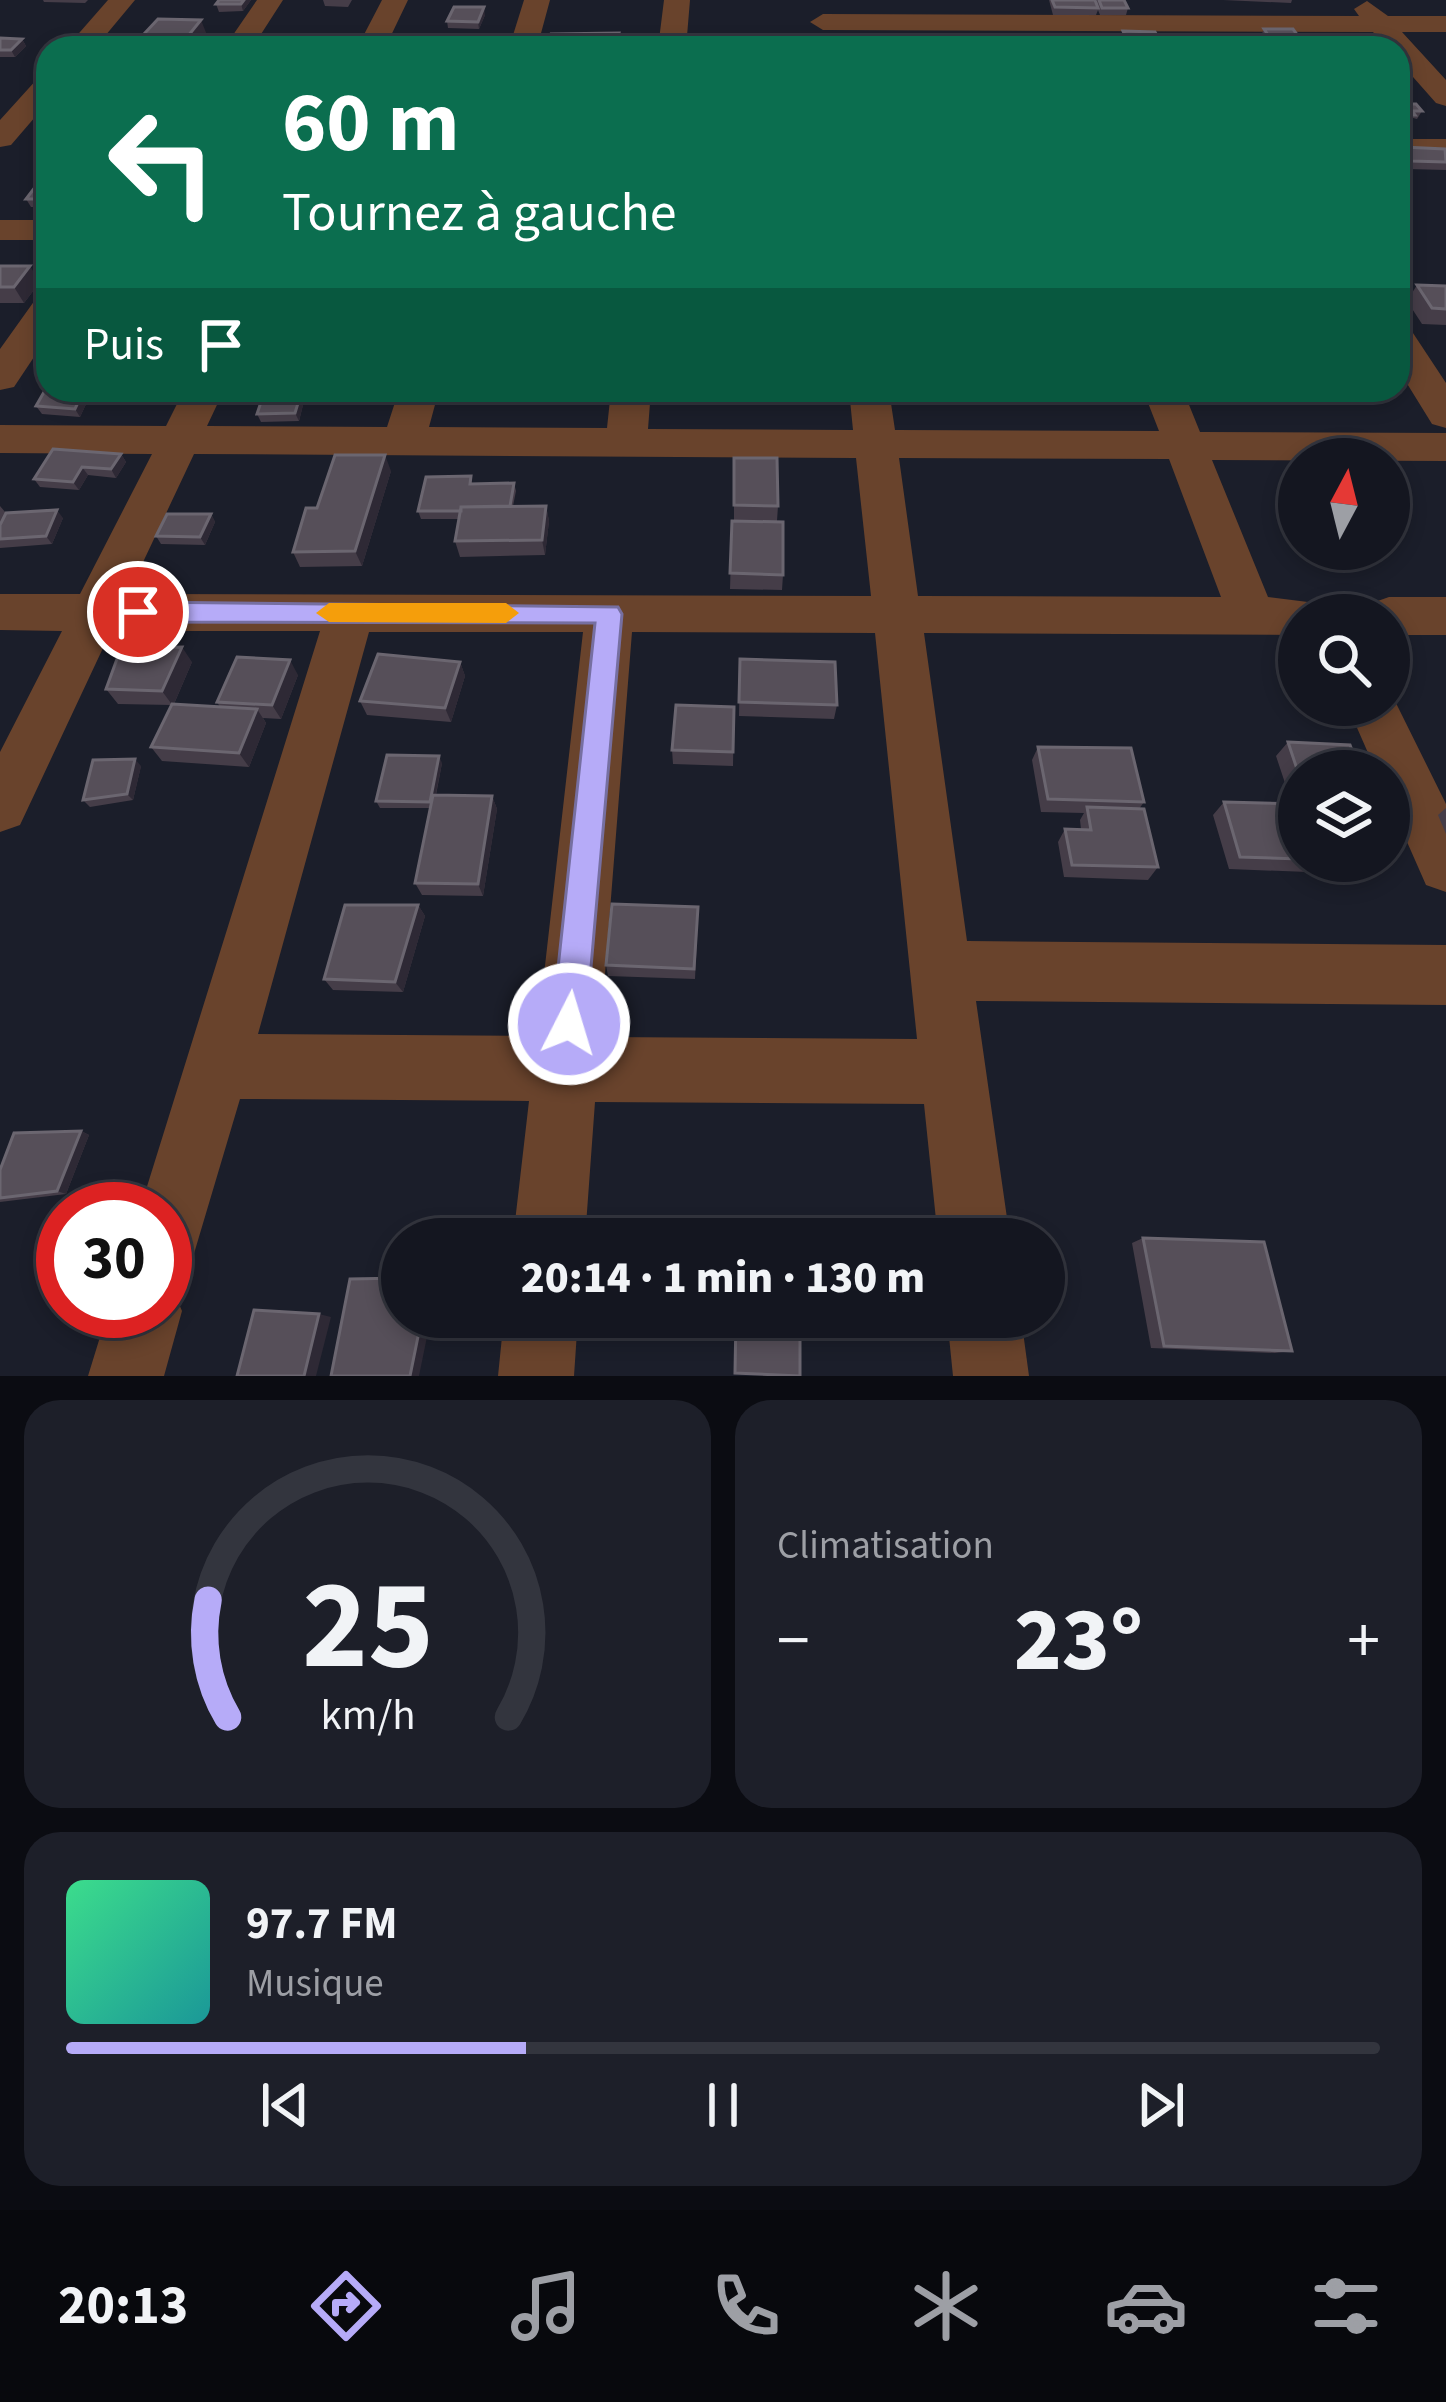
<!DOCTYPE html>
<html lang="fr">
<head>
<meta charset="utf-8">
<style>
  :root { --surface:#141620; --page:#1d1f29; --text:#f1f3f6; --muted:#9d9fa5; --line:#33353e; --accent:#b6abf8 }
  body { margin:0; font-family:"Source Sans 3",sans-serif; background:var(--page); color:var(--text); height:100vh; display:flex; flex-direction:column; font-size:45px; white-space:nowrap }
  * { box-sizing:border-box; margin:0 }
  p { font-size:39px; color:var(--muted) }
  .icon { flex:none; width:66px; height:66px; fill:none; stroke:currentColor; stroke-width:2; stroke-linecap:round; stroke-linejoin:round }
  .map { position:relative; height:1376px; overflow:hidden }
  .sheet { display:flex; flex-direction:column; gap:24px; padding:24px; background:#0b0c12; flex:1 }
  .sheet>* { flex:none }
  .guide { position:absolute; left:36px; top:36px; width:1374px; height:366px; border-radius:36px; box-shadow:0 6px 18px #0003,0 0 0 3px var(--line); background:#0b6e4f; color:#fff; overflow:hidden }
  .needle { width:78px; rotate:7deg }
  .buttons { position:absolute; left:1278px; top:438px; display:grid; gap:24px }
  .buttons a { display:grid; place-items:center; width:132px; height:132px; border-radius:50%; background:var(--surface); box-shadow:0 6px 18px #0003,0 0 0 3px var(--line); font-size:60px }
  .speed { position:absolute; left:36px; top:1182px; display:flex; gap:24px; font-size:60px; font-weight:700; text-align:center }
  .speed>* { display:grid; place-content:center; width:156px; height:156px; border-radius:50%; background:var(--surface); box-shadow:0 6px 18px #0003,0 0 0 3px var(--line); line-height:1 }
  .speed .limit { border:18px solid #d22; background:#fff; color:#111 }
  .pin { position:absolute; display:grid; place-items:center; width:102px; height:102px; color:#fff; margin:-51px; border:6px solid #fff; border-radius:50%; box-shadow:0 3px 12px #0007 }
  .me { position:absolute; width:132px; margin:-66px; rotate:5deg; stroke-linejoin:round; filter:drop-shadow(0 0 9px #0008) }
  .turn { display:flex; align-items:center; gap:42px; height:252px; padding:0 48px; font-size:54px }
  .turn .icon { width:156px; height:156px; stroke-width:2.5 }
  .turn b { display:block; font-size:84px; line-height:102px }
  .then { display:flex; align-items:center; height:114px; padding:0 48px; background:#0003; gap:24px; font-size:45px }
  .big { font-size:90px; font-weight:800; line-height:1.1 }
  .sheet .widget { flex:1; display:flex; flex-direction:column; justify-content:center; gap:18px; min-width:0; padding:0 42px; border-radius:36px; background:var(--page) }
  .sheet .dial { align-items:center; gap:0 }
  .dial svg { height:312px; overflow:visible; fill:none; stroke:var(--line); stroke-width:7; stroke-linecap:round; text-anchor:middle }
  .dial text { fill:var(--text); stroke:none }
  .song { display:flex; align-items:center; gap:36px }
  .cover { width:144px; height:144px; border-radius:18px; background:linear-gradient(135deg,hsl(150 70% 55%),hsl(180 70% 35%)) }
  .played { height:12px; border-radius:6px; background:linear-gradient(90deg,var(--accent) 35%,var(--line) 35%) }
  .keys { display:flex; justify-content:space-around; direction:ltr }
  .heat { display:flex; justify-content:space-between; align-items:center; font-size:66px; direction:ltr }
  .sheet .tiles { flex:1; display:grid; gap:24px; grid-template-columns:1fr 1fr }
  .widget:last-child { grid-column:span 2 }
  .trip { position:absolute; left:381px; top:1218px; width:684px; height:120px; border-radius:60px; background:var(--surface); box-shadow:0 6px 18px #0003,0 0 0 3px var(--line); font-weight:800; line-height:120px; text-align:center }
  .tabs { display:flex; height:192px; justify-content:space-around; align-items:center; background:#08090d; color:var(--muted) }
  .tabs .icon { width:84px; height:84px }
  .tabs .current { color:var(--accent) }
  .tabs b { font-size:54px; color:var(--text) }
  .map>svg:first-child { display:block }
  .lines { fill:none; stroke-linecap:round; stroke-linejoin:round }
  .street { fill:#69432c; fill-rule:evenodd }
  .wall { fill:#453d48 }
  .shaded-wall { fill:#2e2935 }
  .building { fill:#564f59; stroke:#6b6670; stroke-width:3 }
  .route { fill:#b6abf8; stroke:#766fa1; stroke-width:3 }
  .slow { fill:#f59e0b }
</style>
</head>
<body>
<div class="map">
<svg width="1446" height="1376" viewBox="0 0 1446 1376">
  <rect width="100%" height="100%" fill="#1b1e2a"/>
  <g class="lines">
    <path class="street" d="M108,0h27l-40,48h-29z
      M257,0h26l-31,48h-28z
      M382,0h26l-23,48h-28z
      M524,0h26l-13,48h-28z
      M664,0h26l-4,48h-28z
      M1367,1l21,15h58v16h-44l44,48v26l-10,-3 -38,-43v-12h-11l-14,-16 -550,-2 -13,-8 13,-8 536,2 -5,-7z
      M48,75v27l-37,43 -11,2v-27l38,-42z
      M1398,139h48v18h-48z
      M0,220h48v20h-48z
      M48,297v39l-34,51 -14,3v-41l35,-49z
      M1398,326l13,4 35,53v45l-14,-4 -34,-55z
      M184,390h40l-17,36 180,1 12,-37h40l-10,37 178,1 4,-38h40l-3,39 205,1 -4,-40h40l6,40 264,1 -16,-41h40l17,42 246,1v28l-234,-1 56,137 48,6 7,12h-24v20l-375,-2 43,308 479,4v60l-470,-4 34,238h-72l-14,-135 -329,-2 -10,137h-72l16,-138 -289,-2 -50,168 -25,11v-69h-25l180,-578h-209l-91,194 -20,7v-80l62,-121 -62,-1v-36h80l72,-140 -152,-1v-28l166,1zM194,454l662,4 15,138 -743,-2zM899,458l270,1 52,138 -303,-1zM369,632h214l-46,404 -279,-2zM632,632l243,1 42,406 -317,-2z
      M1389,597h57v38h-57v-20h-24l7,-12z
      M1389,689l57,115v88l-20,-7 -37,-84v-30h-13l-29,-66h42z
      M165,1282l6,3 11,26 -18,65h-76l20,-65h57z
      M504,1317h74l-4,59h-76z
      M947,1317h74l8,59h-76z"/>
  </g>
  <path class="wall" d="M43,0h45l-3,3 -41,-1z
    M219,0h32l-8,11 -24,1 -3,-8z
    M323,0h29l-4,7 -23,-1z
    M1049,0h46l1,3 1,-3h27l4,8 -2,7h-26l-2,-5 -2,5h-43z
    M1223,0h69l-1,3z
    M485,15l-6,14 -31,-1 -1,-7z
    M1264,29l37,11 32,8h-94l2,-7h23l-3,-5z
    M1123,31l41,17h-44l-1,-2z
    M143,35h64l-11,13h-48z
    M0,38l22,1 4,7 -11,11h-15z
    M620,40l-2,8h-70l-1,-3z
    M1398,104l24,7 -5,8 -4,-1 -2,5h-13z
    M1402,147l44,15v8l-39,-1 -9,-13z
    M48,178v29h-17l-5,-8z
    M0,266l40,16 -16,21h-24z
    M1417,285l29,1v39l-24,-1 -15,-23z
    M236,390h74l-5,7 -6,24 -38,1 -4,-8 5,-16h-22z
    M82,394l5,8 -7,15 -38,-3 -6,-8z
    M121,454l5,8 -10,16 -28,-3 -9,15 -39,-3 -6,-8z
    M734,458l44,48 -1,15h-43z
    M391,471l-29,95 -62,1 -7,-15 24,-44z
    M514,483l2,8 -3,15h33l3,15 -4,34 -85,2 -5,-16 4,-22h-38l-3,-8 55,-27z
    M0,506l6,7 57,5 -11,26 -52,4z
    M211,514l4,8 -10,23 -44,-1 -5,-8z
    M732,521l51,54 -1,15 -52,-1z
    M740,659l97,46 -3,14 -95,-3z
    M192,662l-18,42 46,3 -3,-5 81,-27 -17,44 -18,-1 3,5 -17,44 -87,-6 -11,-14 20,-42 -53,-1 -12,-15z
    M460,662l5,14 -14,46 -84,-7 -7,-14z
    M734,707l-1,59 -60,-2 -1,-14z
    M1288,742l11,29v90h20l-11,11 -79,-3 -16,-54 11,-13 68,2 -16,-48z
    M1038,747l106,55 -5,7 19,58 -10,13 -84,-3 -6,-35 7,-13h16l-1,-9 4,-7 -43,-1 -9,-52z
    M442,763l-6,32 56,1 5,13 -14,87 -61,-1 -7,-12 16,-75h-51l-4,-7z
    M141,766l-8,34 -43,7 -7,-7z
    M1446,808v26l-8,-19z
    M418,905l7,11 -22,76 -70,-2 -9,-11z
    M698,918l-3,61 -87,-3 -2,-11z
    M81,1131l8,4 -23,59 -66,8v-32z
    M1143,1238l149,113 -17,2 -124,-5 -19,-105z"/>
  <path class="shaded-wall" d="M244,0h7l-8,11 -2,-7z
    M484,7l1,8 -6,14 -1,-7z
    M201,20l6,15 -11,13h-4l-4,-12z
    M22,39l4,7 -11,11 -4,-7z
    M30,266l10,16 -16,21 -10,-16z
    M302,390l3,7 -6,24 -4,-8z
    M82,394l5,8 -7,15 -5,-8z
    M121,454l5,8 -10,16 -5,-9z
    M385,455l6,16 -29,95 -7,-15z
    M82,467l6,8 -9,15 -6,-8z
    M546,506l3,15 -4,34 -3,-15z
    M57,510l6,8 -11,26 -6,-8z
    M211,514l4,8 -10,23 -5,-8z
    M182,647l10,15 -19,44 -11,-15z
    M290,660l8,15 -17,44 -9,-14z
    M460,662l5,14 -14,46 -6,-14z
    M257,709l9,14 -17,44 -10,-14z
    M439,756l3,7 -9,45 -3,-6z
    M135,759l6,7 -8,34 -6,-6z
    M492,796l5,13 -14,87 -5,-12z
    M418,905l7,11 -22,76 -8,-10z
    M81,1131l8,4 -23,59 -9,-3z
    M319,1314l12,3 -15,59h-12z
    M422,1317h9l-12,59h-9z"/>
  <path class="building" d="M219,0h25l-3,4h-25z
    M1052,0h43l3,8 -43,-1z
    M1099,0h25l4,8h-26z
    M454,7h30l-6,15 -31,-1z
    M158,19l43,1 -13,16 -45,-1z
    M1264,29h29l8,11 -29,1z
    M1123,31l32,1 9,16h-33z
    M619,33l-4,15 -68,-3 4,-11z
    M0,38l22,1 -11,11h-11z
    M1326,40l7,8h-86l-6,-7z
    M445,45h33l-1,3h-33z
    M258,46l32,1 -32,1z
    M1398,104h18l6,7h-10l3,4h-17z
    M1402,147l43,2 1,13 -35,-1z
    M42,178h6v21h-22z
    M0,266h30l-16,21h-14z
    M1417,285l29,1v23l-14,-1z
    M265,390h37l-7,23 -38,1z
    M44,392l38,2 -7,15 -39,-3z
    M53,449l68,5 -10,15 -29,-2 -9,15 -39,-3z
    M335,455h50l-30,96 -62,1 13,-44h11z
    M734,458h43l1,48 -44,-1z
    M471,476l-1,8 44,-1 -4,23 -49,1v4h-43l8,-34z
    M546,506l-4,34 -87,1 6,-34z
    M57,510l-11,26 -46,3v-14l6,-12z
    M167,514h44l-11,23 -44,-1z
    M732,521l51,1v53l-53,-2z
    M182,647l-20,44 -56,-2 15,-41z
    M378,654l82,8 -15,46 -85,-7z
    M237,657l53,3 -18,45 -55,-3z
    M740,659l95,3 2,43 -98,-3z
    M172,704l85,5 -18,44 -88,-6z
    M676,705l58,2 -1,45 -61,-2z
    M1288,742l62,3 10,26h-61v4z
    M1038,747l93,1 13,54 -96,-3z
    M387,755l52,1 -9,46 -54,-1z
    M135,759l-8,35 -44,6 10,-40z
    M433,795l59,1 -14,88 -63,-1z
    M1224,802l75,2v55l-59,-2z
    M1087,807l57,2 14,58 -86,-2 -7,-36 26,1z
    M612,904l86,3 -4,62 -88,-4z
    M345,905h73l-23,77 -71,-3z
    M81,1131l-24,60 -57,7v-28l14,-37z
    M1143,1238l121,4 28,109 -128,-5z
    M402,1278v39h20l-12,59h-79l19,-97z
    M254,1310l65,4 -15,62h-67z
    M736,1317h64v59l-65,-3z"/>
  <path class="route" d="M138,602l480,5 4,7 -36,410 -5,12 -12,5 -12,-5 -5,-12 43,-401 -457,-1 -13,-10z"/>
  <path class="slow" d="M329,603h177l13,10 -13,10 -177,-1 -13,-9z"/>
</svg>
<div class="buttons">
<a><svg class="needle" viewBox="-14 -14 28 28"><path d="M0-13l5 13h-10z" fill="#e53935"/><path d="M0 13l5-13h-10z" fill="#9d9fa5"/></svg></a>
<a><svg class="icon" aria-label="search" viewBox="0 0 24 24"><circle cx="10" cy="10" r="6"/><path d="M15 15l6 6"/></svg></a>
<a><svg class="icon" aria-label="layers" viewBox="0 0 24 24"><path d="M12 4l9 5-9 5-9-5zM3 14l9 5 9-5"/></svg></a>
</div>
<div class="speed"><div class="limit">30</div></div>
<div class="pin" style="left:138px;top:612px;background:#d93025"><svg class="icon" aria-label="arrive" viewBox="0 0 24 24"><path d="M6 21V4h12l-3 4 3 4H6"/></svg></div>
<svg class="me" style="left:569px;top:1024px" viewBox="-20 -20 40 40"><circle r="17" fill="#b6abf8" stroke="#fff" stroke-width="3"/><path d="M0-11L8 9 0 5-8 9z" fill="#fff"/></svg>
<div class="trip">20:14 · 1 min · 130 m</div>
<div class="guide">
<div class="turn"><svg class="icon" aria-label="left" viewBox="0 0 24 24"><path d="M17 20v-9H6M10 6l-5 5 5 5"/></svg><div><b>60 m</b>Tournez à gauche</div></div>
<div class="then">Puis<svg class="icon" aria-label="arrive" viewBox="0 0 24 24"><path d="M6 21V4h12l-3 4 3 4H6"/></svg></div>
</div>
</div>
<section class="sheet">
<div class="tiles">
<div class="widget dial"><svg viewBox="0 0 100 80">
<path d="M14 69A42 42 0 1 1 86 69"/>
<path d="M14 69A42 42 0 0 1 9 39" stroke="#b6abf8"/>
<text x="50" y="56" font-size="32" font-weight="700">25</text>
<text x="50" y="72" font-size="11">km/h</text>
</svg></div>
<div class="widget"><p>Climatisation</p>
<div class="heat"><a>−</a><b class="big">23°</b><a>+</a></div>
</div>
<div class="widget">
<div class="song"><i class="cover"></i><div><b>97.7 FM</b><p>Musique</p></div></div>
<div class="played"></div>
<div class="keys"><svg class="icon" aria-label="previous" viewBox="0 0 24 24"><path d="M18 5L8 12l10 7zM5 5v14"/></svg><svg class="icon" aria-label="pause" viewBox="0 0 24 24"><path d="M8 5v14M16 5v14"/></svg><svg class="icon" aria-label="next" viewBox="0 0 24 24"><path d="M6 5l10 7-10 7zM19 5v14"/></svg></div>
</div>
</div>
</section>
<nav class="tabs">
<b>20:13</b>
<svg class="icon current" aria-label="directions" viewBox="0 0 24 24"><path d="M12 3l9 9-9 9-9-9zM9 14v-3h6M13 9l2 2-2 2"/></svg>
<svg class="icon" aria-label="music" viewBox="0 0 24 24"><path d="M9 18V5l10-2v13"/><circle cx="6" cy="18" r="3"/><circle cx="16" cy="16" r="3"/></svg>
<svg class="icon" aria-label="phone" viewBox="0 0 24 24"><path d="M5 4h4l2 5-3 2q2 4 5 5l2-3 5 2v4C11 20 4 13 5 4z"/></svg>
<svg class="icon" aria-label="climate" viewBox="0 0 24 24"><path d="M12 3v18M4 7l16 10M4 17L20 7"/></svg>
<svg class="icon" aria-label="car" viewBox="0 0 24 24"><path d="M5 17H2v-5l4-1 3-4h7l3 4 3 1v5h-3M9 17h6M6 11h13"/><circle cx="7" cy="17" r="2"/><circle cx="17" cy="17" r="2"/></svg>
<svg class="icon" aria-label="filters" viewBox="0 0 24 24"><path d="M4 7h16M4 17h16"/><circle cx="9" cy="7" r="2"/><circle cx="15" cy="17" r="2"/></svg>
</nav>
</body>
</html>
